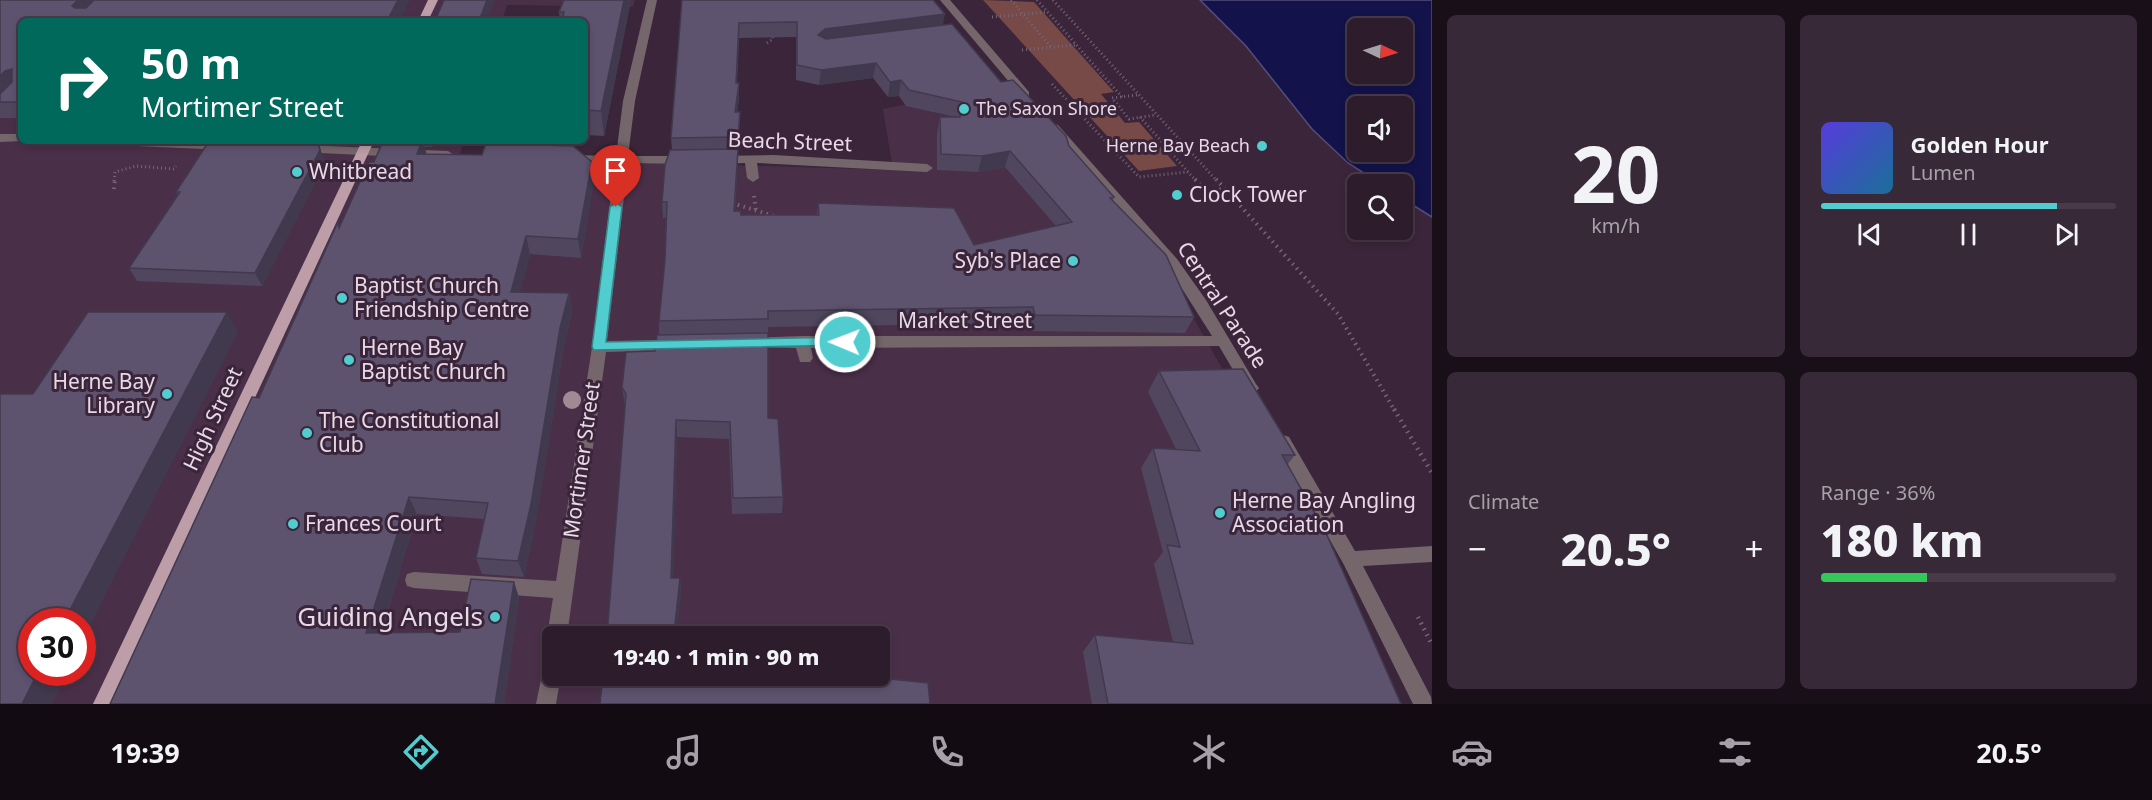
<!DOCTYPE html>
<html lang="en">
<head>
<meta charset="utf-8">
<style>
  :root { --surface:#2c1c2c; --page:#382938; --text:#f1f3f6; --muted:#a6a1a9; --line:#483a48; --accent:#52cdcf }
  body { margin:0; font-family:"Noto Sans",sans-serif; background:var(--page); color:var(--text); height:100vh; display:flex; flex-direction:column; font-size:22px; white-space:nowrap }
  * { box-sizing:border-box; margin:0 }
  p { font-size:20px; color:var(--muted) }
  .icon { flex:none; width:33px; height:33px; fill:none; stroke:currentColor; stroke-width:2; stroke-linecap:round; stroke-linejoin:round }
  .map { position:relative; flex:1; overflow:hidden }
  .panel { display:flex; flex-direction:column; gap:15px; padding:15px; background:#180f18; width:720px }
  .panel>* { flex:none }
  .hud { position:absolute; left:18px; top:18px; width:570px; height:126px; border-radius:9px; box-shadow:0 3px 9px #0003,0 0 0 2px var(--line); background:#00695c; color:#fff; overflow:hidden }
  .needle { width:39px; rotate:94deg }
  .fabs { position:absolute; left:1347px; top:18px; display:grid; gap:12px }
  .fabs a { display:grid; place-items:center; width:66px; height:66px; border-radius:9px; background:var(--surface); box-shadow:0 3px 9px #0003,0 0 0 2px var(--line); font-size:30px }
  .speed { position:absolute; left:18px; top:608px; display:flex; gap:12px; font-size:30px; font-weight:700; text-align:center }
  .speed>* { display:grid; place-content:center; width:78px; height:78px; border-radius:50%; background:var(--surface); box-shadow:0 3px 9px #0003,0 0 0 2px var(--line); line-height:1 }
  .speed .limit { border:9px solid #d22; background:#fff; color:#111 }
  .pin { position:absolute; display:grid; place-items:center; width:51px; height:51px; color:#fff; margin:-62px -26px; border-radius:50% 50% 50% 0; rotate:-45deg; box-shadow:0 0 6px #0007 }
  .pin .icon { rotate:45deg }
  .me { position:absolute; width:66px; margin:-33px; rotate:271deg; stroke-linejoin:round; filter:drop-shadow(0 0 4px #0008) }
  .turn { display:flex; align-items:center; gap:21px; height:126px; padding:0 24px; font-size:27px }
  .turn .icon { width:78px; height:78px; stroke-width:2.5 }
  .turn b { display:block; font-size:42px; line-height:51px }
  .big { font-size:45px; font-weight:800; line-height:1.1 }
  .panel .widget { flex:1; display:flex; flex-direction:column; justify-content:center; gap:9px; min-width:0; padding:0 21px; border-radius:9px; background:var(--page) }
  .panel .dial { align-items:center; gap:0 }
  .dial b { font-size:78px; line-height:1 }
  .song { display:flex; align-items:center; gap:18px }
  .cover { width:72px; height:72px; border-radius:9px; background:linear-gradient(135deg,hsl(250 70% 55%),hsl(200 70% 35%)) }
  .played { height:6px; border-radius:3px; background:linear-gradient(90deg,var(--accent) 80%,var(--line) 80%) }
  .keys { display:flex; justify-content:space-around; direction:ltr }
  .heat { display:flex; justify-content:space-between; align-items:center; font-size:33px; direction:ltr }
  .charge { height:9px; border-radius:4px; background:linear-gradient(90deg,#34c759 36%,var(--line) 0) }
  .panel .tiles { flex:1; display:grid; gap:15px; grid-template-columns:repeat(2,1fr) }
  .trip { position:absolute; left:542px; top:626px; width:348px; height:60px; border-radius:9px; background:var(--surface); box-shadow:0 3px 9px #0003,0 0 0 2px var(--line); font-weight:800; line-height:60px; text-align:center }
  .tabs { display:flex; height:96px; justify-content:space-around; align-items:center; background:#120b12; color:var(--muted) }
  .tabs .icon { width:42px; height:42px }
  .tabs .on { color:var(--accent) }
  .tabs b { font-size:27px; color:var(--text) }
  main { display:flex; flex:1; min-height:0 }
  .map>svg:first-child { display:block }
  .built { fill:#4a2f49; fill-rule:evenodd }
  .green { fill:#774947 }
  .water { fill:#13124a; stroke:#534e79; stroke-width:1.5; fill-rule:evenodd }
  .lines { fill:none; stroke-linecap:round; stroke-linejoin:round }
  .path-far2 { stroke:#786577; stroke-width:3; stroke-dasharray:1 3; stroke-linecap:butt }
  .path-far1 { stroke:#786577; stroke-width:4; stroke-dasharray:1.5 4.5; stroke-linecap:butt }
  .path { stroke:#786577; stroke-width:4.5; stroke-dasharray:1.5 5; stroke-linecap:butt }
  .minor { fill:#75666b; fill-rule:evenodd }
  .major { fill:#bd9da8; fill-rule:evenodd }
  .tree { fill:#a18a93 }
  .wall { fill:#50475f; fill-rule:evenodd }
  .shaded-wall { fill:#413a4e }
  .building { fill:#5d536f; stroke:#413a4e; stroke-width:1.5 }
  .route { fill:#52cdcf; stroke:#358587; stroke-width:1.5 }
  .poi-dot { fill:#52cdcf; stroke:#3b253a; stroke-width:2 }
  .labels { text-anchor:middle; stroke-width:6; stroke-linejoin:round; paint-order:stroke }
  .far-poi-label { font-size:18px; fill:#e8d9e7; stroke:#3b253a; text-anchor:start }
  .street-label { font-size:21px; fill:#e8d9e7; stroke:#3b253a }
  .poi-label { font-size:21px; fill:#e8d9e7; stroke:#3b253a; text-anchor:start }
  .near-poi-label { font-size:26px; fill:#e8d9e7; stroke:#3b253a; text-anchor:end }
</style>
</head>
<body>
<main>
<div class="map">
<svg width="1432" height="704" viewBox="0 0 1432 704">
  <rect width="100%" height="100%" fill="#3b253a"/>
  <path class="built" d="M0,0h635l-2,7 -126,-2 -5,16h-481v120h443l-5,16 434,13 -10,-61 123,-24 165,194 159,278 70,147h-1400zM32,621h50v51h-50zM552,636h327v39h-327z"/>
  <path class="green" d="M983,0l51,2 80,90 -13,2 24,29 14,-1 38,44 -38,5z"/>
  <path class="water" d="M1200,0h232v217l-29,-18 -1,-15h-21l-33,-21 -36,-34 -66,-83zM1358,28h44v46h-44zM1358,106h44v46h-44z"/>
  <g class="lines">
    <path class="path-far2" d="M1011,0l40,47
      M1037,0l85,97
      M1053,0l164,181
      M992,17l56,-5
      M767,43l6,-4 -1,-4
      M1022,50l53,-5
      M1052,84l87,93 49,-5
      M1137,95l-25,3 17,21 27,-4
      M1140,117l56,64
      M114,181l1,-9 21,-6 38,3 2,-3"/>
    <path class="path-far1" d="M1195,179l10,12 18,-2
      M1216,179l122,135 57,97
      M114,189l1,-10
      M754,196l2,15
      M732,203l42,13"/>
    <path class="path" d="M1394,409l38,64
      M1418,617l14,28"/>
    <path class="minor" d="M647,0h10l-22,101 -7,55h57l6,4 -6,4 -57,-1 -21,178 67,-1 5,1 2,4 -2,4 -5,1 -68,2 -39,284h-15v7l-5,-7 6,-38 -139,-10 -7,-2 -2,-6 2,-6 7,-2 142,9 36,-234 23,-184h-47l-6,-4 6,-4 48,1 7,-55z
      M940,0h10l79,92v4h-8z
      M1054,124l4,1 119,134 29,41 50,84 3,4 -3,4h-10l-27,-46 -408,2 2,10 -3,4h-10l-4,-14 -52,-1 -2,-4 2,-4 5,-1 53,-2h410l-45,-71 -117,-136v-4z
      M0,134h21v7h2l-23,1z
      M107,141c20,0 116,-4 126,5l-6,4 -114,-5z
      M302,145l146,6 6,4 -6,4 -150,-7v-6z
      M774,155l153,9 6,4 -6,4 -170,-9 2,15 -6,4 -6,-4 -2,-15 -27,1 -6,-4 6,-4z
      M1283,435l6,2 66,114 77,-5v16l-69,4 68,131 1,7h-19l-69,-139 -69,-123 2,-5z
      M552,657v18h9l-5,29h-20l9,-44z"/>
    <path class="major" d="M428,0h10l-10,21h-10z
      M362,141h12l-261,563h-20z"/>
  </g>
  <circle class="tree" cx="572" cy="400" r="9"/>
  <path class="wall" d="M0,0l21,21v97h-21z
    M564,0h67l-27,136 -19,-1v-114h-25l-1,-9z
    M682,0l260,25 127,121 45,51 -1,3 81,117 -9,16 -156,-2 -2,-8 -259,4v91l15,79 -1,16 -50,1 -3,-75 -52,-2 -4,141h7l1,16 -74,42 18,-230 -3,-19 33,-36 4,-16v-14l6,-61 1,-42h-3l-1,-16 10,-52 -1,-12zM796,37v43l23,5 54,-7 15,19 11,-1 7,10 50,11h-16l-3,16v37l41,2 27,-5 51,59 -82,19 -156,-42 -1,12h-76l-6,-4 5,-99h-3l2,-13v-16h-2l2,-45z
    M209,141h110l1,2h-2l7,20 -63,123 -125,-5 -8,-13 49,-73 -2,-3z
    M383,141h52l-3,6h-8l3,8h55l10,-12v-2h67l1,4 32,17 2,18 -13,78 -51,-4 -10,38 49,1 3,19 -8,34 -28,174 -12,57 -42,-3 -6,-16 8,-39 -67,-5 -36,119 79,-1 54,-50 5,16 -15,106h-394l149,-306 81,-172 34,-64z
    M1159,371l136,84 -8,10 114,239h-309l-9,-52 12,-17 78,7 -19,-78 9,-12 -22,-84 12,-20 23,1 -28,-57z"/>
  <path class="shaded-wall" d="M78,0h19l-16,21 -9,-15z
    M398,0h12l-11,21h-12z
    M487,0h8l-8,21h-8z
    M624,0h7l-27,136 -3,-25z
    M945,14l-3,15 -118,15 -6,-9 7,-6z
    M876,63l-3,15 -54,7 2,-15z
    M12,69l3,17 -15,16v-26l5,-5z
    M901,80l-2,16 -11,1 2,-15z
    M739,83v16l-4,29v-16z
    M423,141l5,18 -11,-5z
    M431,141h4l-3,6z
    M318,142l7,21 -63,123 -7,-13z
    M1010,151l-5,16 -27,5 4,-16z
    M592,162l2,18 -13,78 -3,-19z
    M526,236l4,18 -14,56 -5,-18z
    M569,293l3,19 -8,34 -28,174 -12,57 -6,-16 42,-233z
    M227,312l11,20 -134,265 -22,45v-21h-18z
    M676,420l1,17 -4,157 -2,-16z
    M409,497l8,17 -41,134 -10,-15z
    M680,578l1,16 -4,42 -2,-12z
    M514,582l5,16 -15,106h-9z
    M38,672h30l-16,32h-30z"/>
  <path class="building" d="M0,0h78l-6,6 3,2h11l8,-8h304l-11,21h-366v81h-21v-8l12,-12v-13l-7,2 -5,5z
    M444,0h43l-8,21h-44z
    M564,0h60l-23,111 -16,-1v-89h-23l2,-9h-5z
    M682,0h251l12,14 -120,15 -7,6 8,4 126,-15 49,58 12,-2 53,56 3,10 45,51 -4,1 56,57 28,62 -159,-2 -2,-8 -265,4v8l-109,2 6,-61 2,-58h-5l3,-37 5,-15 68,-1 -4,62h6l1,4h78l-1,-12 136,5 20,37 98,-23 -62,-71 -28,5 -41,-2 -1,-37h20l2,-15 -53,-12 -8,-10 -11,2 -14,-19 -55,7 -24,-5v-43l-58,1 -3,60h3l-4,29h5l-2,25 -67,1z
    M209,141l109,1 2,8 -65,123 -126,-5 51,-76h-4z
    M383,141h39l-5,13 65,1 4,-12 87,3 19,16 -14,77 -52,-3 -15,56 58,1 -9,35 -29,176 -13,57 -42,-3 12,-55 -79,-6 -43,136 94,-1 11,-53 43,3 -19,122h-385l142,-307 7,1 79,-176 1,6 30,-66h5z
    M88,312h139l-163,309h-32v51h6l-16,32h-22v-310h33z
    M768,333v85l10,1 5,78 -50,1 -3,-76 -54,-2 -5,158h9l-5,46h8v12h-76l19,-242 -4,-7 4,-35 29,-1 2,-16z
    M1243,369l52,86h-13l44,78 75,171h-293l-13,-69 98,9 -26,-99 13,2 -27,-99 47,3 -41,-80z
    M879,662l6,2 -4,14 47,5 2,21h-330l3,-29h276z"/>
  <path class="route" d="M616,203l6,4 -16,135 239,-5 7,5 -2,3 -256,5 -2,-3 18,-140z"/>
  <g class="poi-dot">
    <circle cx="964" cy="109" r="6"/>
    <circle cx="1262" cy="146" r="6"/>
    <circle cx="297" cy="172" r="6"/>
    <circle cx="1177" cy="195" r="6"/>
    <circle cx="1073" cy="261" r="6"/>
    <circle cx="342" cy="298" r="6"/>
    <circle cx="349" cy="360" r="6"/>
    <circle cx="167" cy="394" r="6"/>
    <circle cx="307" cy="433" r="6"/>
    <circle cx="1220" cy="513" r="6"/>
    <circle cx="293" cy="524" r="6"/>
    <circle cx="495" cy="617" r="6"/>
  </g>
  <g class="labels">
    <g class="far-poi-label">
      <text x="976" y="115">The Saxon Shore</text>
      <text x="1250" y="152" text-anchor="end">Herne Bay Beach</text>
    </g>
    <g class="street-label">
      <text transform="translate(790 142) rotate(2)" y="7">Beach Street</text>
      <text transform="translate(1222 305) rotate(57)" y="7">Central Parade</text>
      <text x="965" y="328">Market Street</text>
      <text transform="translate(213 419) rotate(-65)" y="7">High Street</text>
      <text transform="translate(582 460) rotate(-82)" y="7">Mortimer Street</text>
    </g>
    <g class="poi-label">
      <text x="309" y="179">Whitbread</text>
      <text x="1189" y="202">Clock Tower</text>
      <text x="1061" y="268" text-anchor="end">Syb's Place</text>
      <text x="354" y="293">Baptist Church<tspan x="354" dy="24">Friendship Centre</tspan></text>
      <text x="361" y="355">Herne Bay<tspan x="361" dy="24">Baptist Church</tspan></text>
      <text x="155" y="389" text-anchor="end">Herne Bay<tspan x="155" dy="24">Library</tspan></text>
      <text x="319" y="428">The Constitutional<tspan x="319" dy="24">Club</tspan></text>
      <text x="1232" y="508">Herne Bay Angling<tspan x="1232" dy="24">Association</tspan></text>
      <text x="305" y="531">Frances Court</text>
    </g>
    <g class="near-poi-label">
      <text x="483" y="626">Guiding Angels</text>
    </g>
  </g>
</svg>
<div class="fabs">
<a><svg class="needle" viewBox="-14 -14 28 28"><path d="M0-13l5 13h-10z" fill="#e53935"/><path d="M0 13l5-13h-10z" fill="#a6a1a9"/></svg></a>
<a><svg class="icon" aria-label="sound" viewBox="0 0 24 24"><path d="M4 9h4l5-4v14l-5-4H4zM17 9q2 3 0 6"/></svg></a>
<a><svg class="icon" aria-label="search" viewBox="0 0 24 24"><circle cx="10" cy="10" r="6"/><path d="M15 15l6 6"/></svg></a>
</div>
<div class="speed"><div class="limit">30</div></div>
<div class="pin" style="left:616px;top:207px;background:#d93025"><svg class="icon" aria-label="arrive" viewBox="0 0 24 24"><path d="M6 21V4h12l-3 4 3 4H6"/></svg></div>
<svg class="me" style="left:845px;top:342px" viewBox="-20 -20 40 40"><circle r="17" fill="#52cdcf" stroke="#fff" stroke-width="3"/><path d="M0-11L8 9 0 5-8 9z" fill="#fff"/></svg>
<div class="trip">19:40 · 1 min · 90 m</div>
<div class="hud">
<div class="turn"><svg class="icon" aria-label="right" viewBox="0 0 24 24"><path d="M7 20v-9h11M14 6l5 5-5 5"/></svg><div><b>50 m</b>Mortimer Street</div></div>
</div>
</div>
<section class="panel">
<div class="tiles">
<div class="widget dial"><b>20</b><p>km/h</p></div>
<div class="widget">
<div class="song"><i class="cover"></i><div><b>Golden Hour</b><p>Lumen</p></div></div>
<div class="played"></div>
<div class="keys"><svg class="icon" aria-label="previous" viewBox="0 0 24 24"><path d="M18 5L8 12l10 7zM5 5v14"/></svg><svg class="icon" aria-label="pause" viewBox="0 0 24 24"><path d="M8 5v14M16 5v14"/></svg><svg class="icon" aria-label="next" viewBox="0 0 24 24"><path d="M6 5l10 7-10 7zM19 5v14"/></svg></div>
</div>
<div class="widget"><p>Climate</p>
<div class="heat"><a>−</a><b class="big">20.5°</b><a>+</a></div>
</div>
<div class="widget"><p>Range · 36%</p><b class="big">180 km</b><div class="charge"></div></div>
</div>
</section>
</main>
<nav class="tabs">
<b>19:39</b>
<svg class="icon on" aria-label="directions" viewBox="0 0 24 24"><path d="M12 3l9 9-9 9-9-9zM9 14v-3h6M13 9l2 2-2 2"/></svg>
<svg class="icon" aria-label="music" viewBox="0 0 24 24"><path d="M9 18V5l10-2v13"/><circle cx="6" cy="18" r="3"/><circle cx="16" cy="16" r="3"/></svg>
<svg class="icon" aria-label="phone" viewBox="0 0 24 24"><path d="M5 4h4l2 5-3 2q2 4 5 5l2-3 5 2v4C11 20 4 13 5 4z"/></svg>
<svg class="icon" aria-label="climate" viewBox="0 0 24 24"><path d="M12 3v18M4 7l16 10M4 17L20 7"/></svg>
<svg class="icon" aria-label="car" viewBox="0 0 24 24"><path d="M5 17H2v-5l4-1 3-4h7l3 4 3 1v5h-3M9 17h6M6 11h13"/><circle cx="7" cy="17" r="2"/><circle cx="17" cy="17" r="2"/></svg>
<svg class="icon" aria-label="filters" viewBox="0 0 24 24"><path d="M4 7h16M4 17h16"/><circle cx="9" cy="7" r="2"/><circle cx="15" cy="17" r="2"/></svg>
<b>20.5°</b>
</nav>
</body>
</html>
